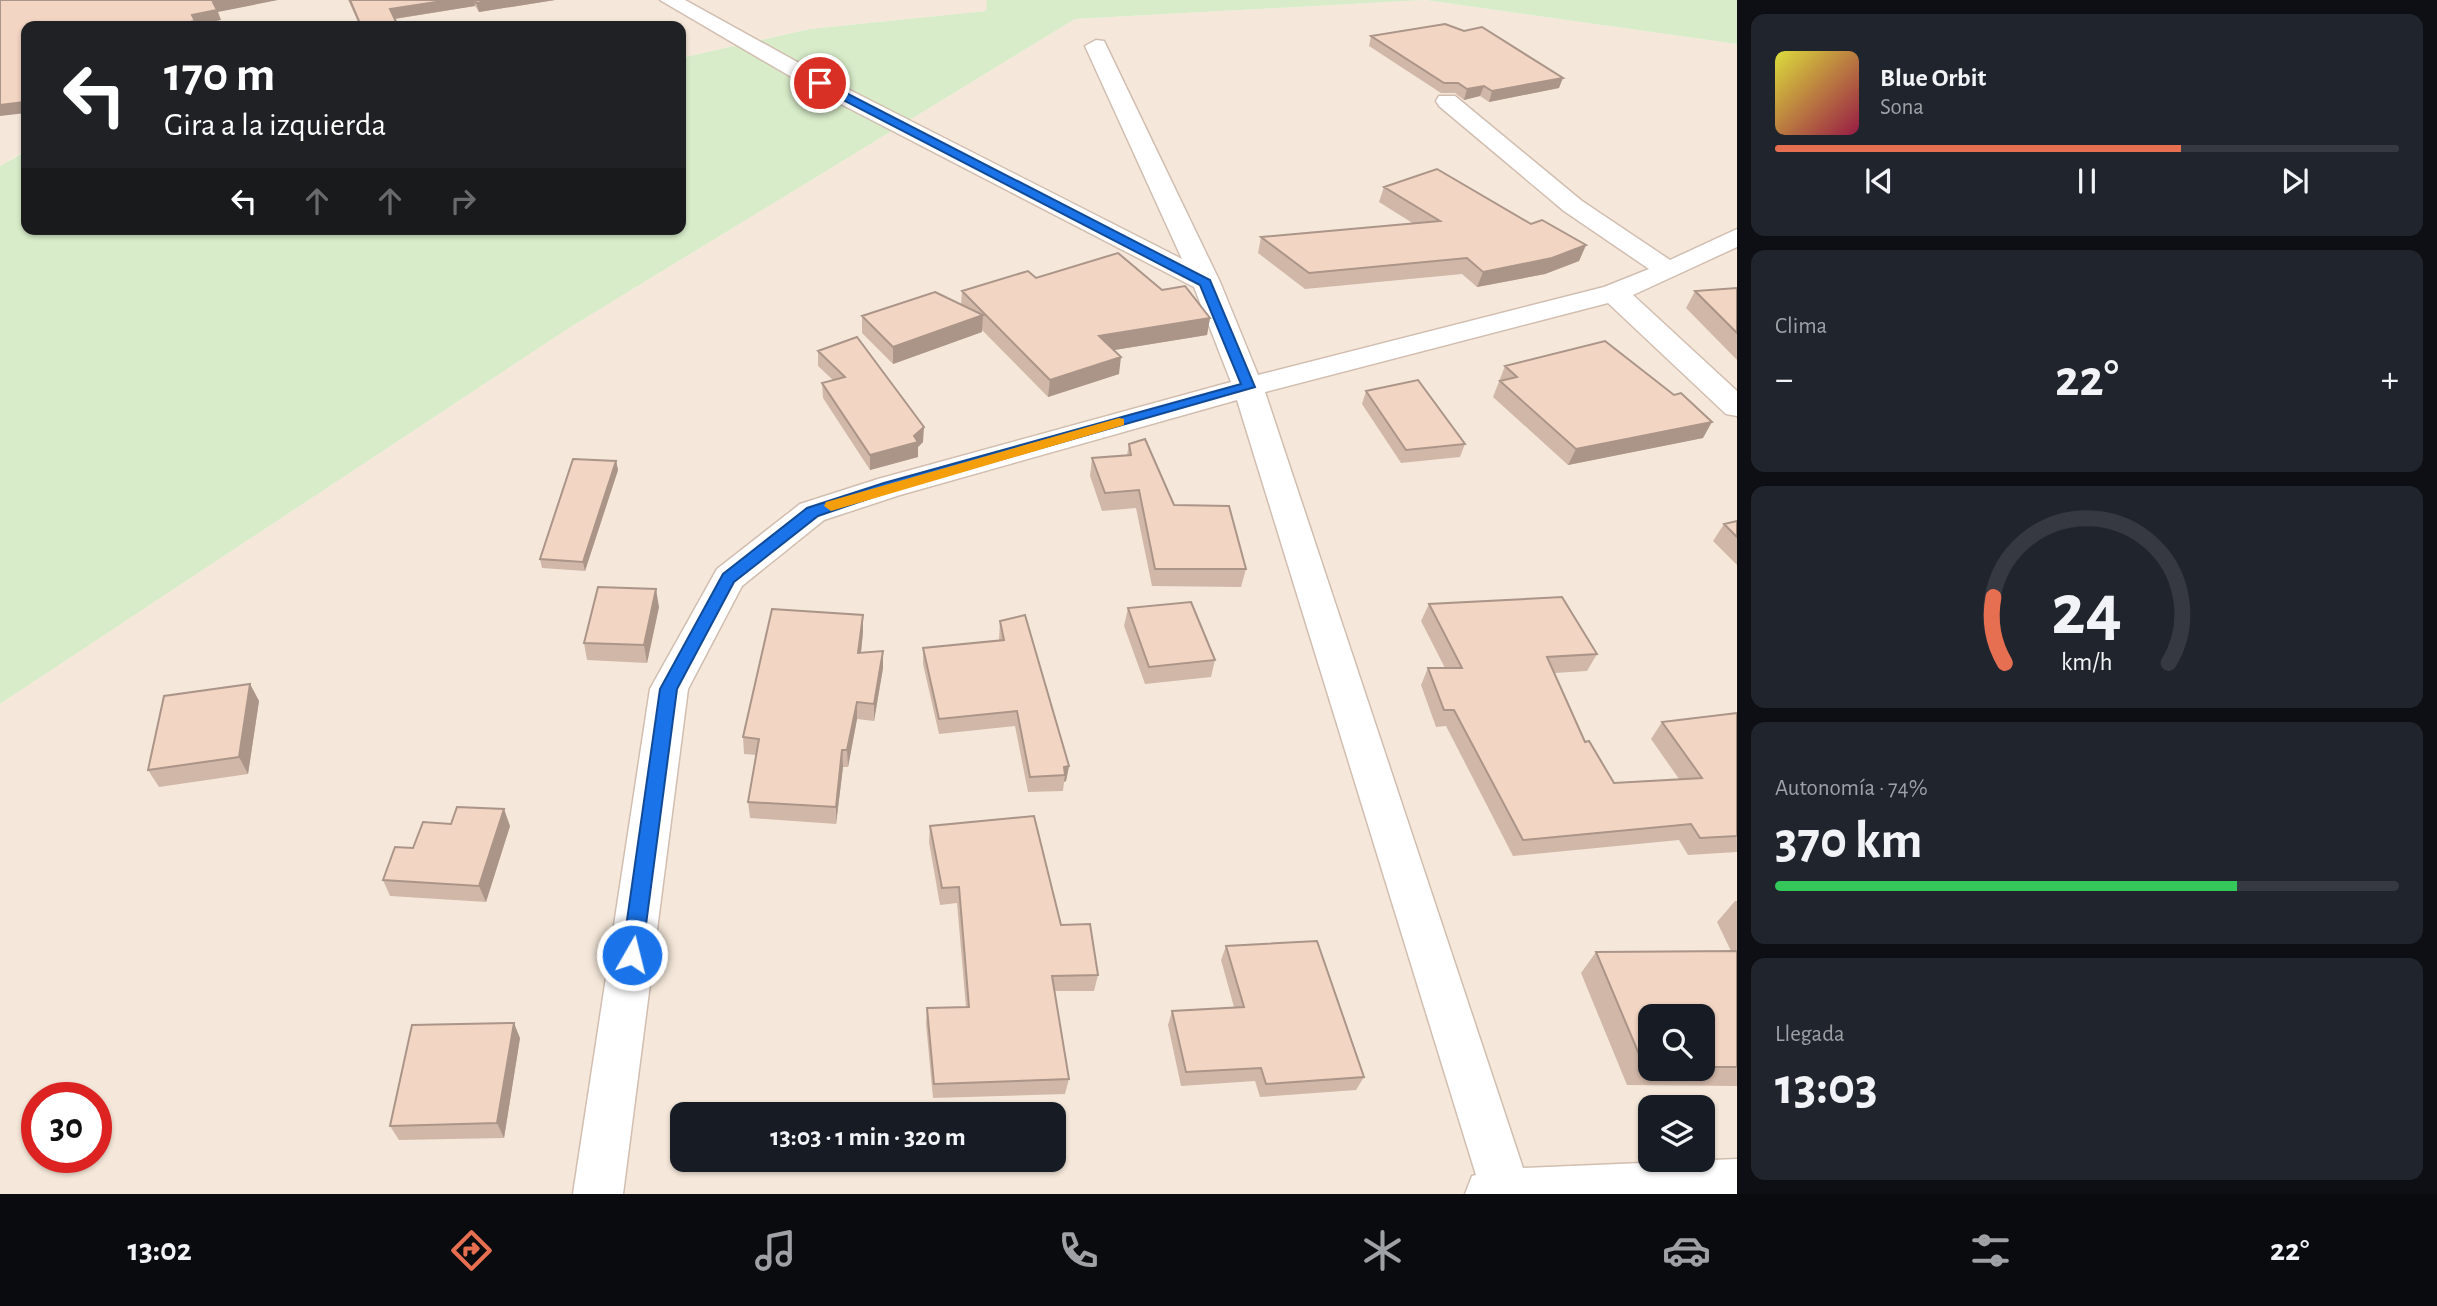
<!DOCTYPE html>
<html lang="es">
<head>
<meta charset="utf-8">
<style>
  :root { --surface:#171b24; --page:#20242c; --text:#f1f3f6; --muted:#9ea1a6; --line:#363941; --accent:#e76f51 }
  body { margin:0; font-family:"Alegreya Sans",sans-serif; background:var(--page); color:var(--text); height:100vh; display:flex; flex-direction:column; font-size:26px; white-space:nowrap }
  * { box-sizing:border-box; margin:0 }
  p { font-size:23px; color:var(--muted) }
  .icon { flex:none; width:38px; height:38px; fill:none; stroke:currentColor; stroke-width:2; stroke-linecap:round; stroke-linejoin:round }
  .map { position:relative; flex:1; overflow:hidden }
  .panel { display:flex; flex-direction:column; gap:14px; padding:14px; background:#0d0f14; width:700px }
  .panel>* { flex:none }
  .guide { position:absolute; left:21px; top:21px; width:665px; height:214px; border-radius:14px; box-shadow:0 2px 5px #0004; background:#202124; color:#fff; overflow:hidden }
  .fabs { position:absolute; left:1638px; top:1004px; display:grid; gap:14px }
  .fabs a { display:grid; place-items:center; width:77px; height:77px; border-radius:14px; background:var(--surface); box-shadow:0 2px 5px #0004; font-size:35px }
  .speed { position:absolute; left:21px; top:1082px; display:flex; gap:14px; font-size:35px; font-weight:700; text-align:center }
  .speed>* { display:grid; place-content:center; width:91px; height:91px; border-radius:50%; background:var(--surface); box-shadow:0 2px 5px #0004; line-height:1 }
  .speed .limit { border:10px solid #d22; background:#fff; color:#111 }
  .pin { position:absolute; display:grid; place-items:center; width:60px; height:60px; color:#fff; margin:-30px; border:4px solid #fff; border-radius:50%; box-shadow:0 2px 7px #0007 }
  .me { position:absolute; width:77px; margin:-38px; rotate:8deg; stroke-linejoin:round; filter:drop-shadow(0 0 5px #0008) }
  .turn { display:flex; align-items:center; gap:24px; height:147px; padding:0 28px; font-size:32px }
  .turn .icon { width:91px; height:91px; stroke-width:2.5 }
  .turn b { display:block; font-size:49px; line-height:60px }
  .lanes { display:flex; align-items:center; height:66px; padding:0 28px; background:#0003; justify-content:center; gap:35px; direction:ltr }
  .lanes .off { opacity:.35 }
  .big { font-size:52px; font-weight:700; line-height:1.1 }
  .panel .tile { flex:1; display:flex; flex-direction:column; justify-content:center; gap:10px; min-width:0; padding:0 24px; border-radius:14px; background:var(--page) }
  .panel .dial { align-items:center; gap:0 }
  .dial svg { height:182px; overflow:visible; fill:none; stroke:var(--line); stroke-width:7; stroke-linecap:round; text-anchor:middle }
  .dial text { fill:var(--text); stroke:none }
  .song { display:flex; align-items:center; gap:21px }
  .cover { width:84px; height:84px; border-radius:10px; background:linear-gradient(135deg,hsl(60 70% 55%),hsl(340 70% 35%)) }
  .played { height:7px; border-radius:4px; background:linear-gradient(90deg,var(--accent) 65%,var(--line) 65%) }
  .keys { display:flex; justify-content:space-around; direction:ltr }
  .heat { display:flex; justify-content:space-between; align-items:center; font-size:38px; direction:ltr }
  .charge { height:10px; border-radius:5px; background:linear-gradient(90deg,#34c759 74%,var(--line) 0) }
  .trip { position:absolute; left:670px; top:1102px; width:396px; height:70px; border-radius:14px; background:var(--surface); box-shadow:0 2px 5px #0004; font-weight:700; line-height:70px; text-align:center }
  .dock { display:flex; height:112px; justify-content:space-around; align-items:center; background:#090b0e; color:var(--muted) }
  .dock .icon { width:49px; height:49px }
  .dock .active { color:var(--accent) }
  .dock b { font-size:32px; color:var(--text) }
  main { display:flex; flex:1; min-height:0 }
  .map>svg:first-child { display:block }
  .residential { fill:#f5e8da; fill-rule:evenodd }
  .green { fill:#d8ecc9 }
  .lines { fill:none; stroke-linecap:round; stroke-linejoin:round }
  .minor-casing { stroke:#d1beb0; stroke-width:3 }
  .minor { fill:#fff; fill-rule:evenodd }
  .wall { fill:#d1b7a8; fill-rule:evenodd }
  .shaded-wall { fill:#aa9588 }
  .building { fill:#f3d5c3; stroke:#aa9588; stroke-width:2 }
  .route { fill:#1a73e8; stroke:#114b97; stroke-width:2 }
  .slow { fill:#f59e0b }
</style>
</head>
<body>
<main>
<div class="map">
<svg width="1737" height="1194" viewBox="0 0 1737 1194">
  <rect width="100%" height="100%" fill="#fdf6ec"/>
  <path class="residential" d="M0,0h987v11l-177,18 -129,29v-32h-655v124l-26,16z
    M1425,0l312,44v1150h-1737v-490l569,-376 506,-309zM1650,1017h53v52h-53zM37,1097h59v60h-59zM1650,1108h53v52h-53zM682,1115h372v45h-372z"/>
  <path class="green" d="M987,0h750v44l-312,-44 -350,19 -506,309 -569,376v-538l26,-15v78h655v-171l129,-29 176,-18z"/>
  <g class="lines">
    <defs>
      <path id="minor" d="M660,0h25l143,79 354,180 -97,-213 11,-6 8,1 116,241 38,93 346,-88 45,-18 -85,-58 -125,-105 -3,-5 3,-5h16l127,105 88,59 67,-31v18l-104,48 104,96v25l-11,-2 -118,-111 -343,89 258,776 214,-9v35h-272l7,-18 4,-1 -239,-775 -337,95 -76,25 -82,66 -54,103 -65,505h-50l77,-505 67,-120 83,-65 78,-25 353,-97 -37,-95 -382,-198z"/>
    </defs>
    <use href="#minor" class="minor-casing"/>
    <use href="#minor" class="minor"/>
  </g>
  <path class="wall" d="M348,0h207l-76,12 -4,-6 -80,13 3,7h-38z
    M1371,36l188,52 -70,14 -9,-6 -16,4 -9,-7h-14l-72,-47z
    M1384,187l147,37 55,21 -7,16 -34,13 -68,13 -15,-13 -157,15 -47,-36 3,-16 153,-13 -35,-22z
    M1036,278l126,12 48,28 -3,17 -93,15 5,24 -71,23 -66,-67v2l-89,32 -31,-31v-17l99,-11 1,-14z
    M1737,288v72l-51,-52 9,-17z
    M818,351l105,91 -5,5v10l-48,13 -47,-72 -1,-15 11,-3 -15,-14z
    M1505,366l169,29 29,43 -135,27 -75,-68z
    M1366,391l99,53 -5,13 -59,6 -39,-59z
    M1129,444l45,61 72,64 -5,18 -89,-1 -16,-78 -34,3 -12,-35 2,-18 35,-3z
    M616,461l2,9 -33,101 -43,-3 -2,-9z
    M1737,521v44l-24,-24 11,-17z
    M1429,604l168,50 -10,17 -33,2 31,69 29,41 65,-4 -28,-40 11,-17 75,-9v139l-49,3 -9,-15 -166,16 -67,-130 -10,1 -15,-42 7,-17h17l-24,-47z
    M659,607l-12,56 -60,-3 -3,-17z
    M1128,608l87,52 -4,17 -66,7 -21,-58z
    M863,615v17l-2,21 22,-2v17l-9,53 -17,-2 -9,48h-5l-7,57 -86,-6 -2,-16 8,-47 -12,-1 -1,-17z
    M1000,621l69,145 -3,15 -2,1 -1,9 -35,1 -13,-66 -76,8 -16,-70v-16l76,-8z
    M250,684l9,17 -11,73 -89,13 -11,-17z
    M510,826l-24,76 -96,-6 -7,-16z
    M930,826l131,99 37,50 -4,16h-40l15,88 -4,15 -132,4 -7,-74 1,-16 39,-1 -9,-104 -17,2 -11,-63z
    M1735,901h2v185l-110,-1 -46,-112 15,-21 135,-1 -14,-29zM1650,1017h53v52h-53z
    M1226,946l138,131 -8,13 -96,7 -5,-16 -74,5 -13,-61 4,-14 62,-4 -13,-47z
    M520,1038l-16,100 -105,2 -9,-14z"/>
  <path class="shaded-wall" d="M225,0h53l-60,12 3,8 -25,5v1h-26l43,-24z
    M449,0h25l1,6 -82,13 -3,-10z
    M492,0h63l-76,12 -3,-9z
    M152,23l1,3h-19z
    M1563,78l-4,10 -70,14 3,-11z
    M26,84v29l-26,3v-11z
    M1484,86l-4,10 -16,4 3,-11z
    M1586,245l-7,16 -34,13 -68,13 6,-15z
    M983,315l-1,17 -89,32v-17z
    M1210,318l-3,17 -111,18 3,-17z
    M1121,357l-2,17 -71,23 2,-17z
    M1712,422l-9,16 -135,27 8,-16z
    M924,427l-1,15 -5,5v10l-48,13v-15l44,-19z
    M616,461l2,9 -33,101 -2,-9z
    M656,589l3,18 -12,56 -3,-18z
    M863,615v17l-4,39 -1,-18z
    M883,651v17l-9,53v-17z
    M250,684l9,17 -11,73 -9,-17z
    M857,702v17l-9,48 -1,-17z
    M842,750l1,17 -7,57v-17z
    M1069,766l-3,15 -2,1 1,-7 -1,-8z
    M504,809l6,17 -24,76 -7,-16z
    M514,1023l6,15 -16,100 -7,-15z"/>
  <path class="building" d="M0,0h225l-12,2 4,8 -25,5 3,6 -25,5h-16l-2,-3 -18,3h-108v58l-2,18 -24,3z
    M350,0h99l-59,9 8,17h-37z
    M475,0h17l-16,3z
    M1445,24l19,7 18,-4 81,51 -71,13 -8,-5 -17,3 -9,-6h-14l-73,-47z
    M1437,169l94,55 11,-4 44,25 -34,13 -69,14 -16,-14 -158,15 -48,-36 179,-16 -56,-34z
    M1118,253l44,37 23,-4 25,32 -111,18 22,21 -71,23 -88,-89 66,-20 8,7z
    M1737,288v45l-42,-42z
    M935,292l48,23 -90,32 -31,-31z
    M857,337l67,90 -10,9 4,6 -48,13 -48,-72 23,-6 -27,-26z
    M1605,341l69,54 7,-2 31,29 -136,27 -76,-68 17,-4 -12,-11z
    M1418,380l47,64 -59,6 -40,-59z
    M1145,439l29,66 55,1 17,63h-91l-16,-79 -34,3 -13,-35 39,-3 -2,-11z
    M573,459l43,2 -33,101 -43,-3z
    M1737,521v16l-13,-13z
    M598,587l58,2 -12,56 -60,-2z
    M1562,597l35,57 -50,3 38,85 4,-1 25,42 88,-5 -40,-56 75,-9v123l-37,2 -9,-14 -168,16 -69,-130h-10l-16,-42h34l-33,-64z
    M1191,602l24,58 -66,7 -21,-59z
    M772,609l91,6 -5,38 25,-2 -9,53 -17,-2 -10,48h-5l-6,57 -88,-5 11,-63 -16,-2z
    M1025,615l44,151 -5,1 1,8 -35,2 -13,-66 -78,8 -16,-71 81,-8 -4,-19z
    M250,684l-11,73 -91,13 16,-74z
    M457,807l47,2 -25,77 -96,-6 12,-33 18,1 10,-26 28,2z
    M1034,816l27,109 29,-1 8,51 -46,1 17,103 -135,5 -7,-76 42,-1 -10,-120 -17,1 -12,-62z
    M1317,941l47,136 -98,7 -5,-16 -75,4 -14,-61 72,-4 -18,-61z
    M1737,951v116h-34v-50h-53v49h-6l-48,-114z
    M514,1023l-17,100 -107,3 22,-101z"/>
  <path class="route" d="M816,81h7l387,199 45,107 -361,103 -76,26 -84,66 -57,107 -35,266 -3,6 -7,3 -7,-3 -3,-6 38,-266 63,-115 84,-66 77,-25 357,-99 -41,-99 -384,-199z"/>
  <path class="slow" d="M1119,418l5,1v6l-293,86 -7,-5 2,-4z"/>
</svg>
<div class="fabs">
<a><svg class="icon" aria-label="search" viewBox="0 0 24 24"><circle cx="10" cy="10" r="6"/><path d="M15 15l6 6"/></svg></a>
<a><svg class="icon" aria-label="layers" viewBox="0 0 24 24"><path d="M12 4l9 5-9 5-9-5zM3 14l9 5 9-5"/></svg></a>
</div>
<div class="speed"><div class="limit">30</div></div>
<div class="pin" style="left:820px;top:83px;background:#d93025"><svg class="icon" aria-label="arrive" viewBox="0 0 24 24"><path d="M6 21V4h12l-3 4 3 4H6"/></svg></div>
<svg class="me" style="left:632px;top:955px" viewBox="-20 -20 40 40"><circle r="17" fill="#1a73e8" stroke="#fff" stroke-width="3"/><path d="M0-11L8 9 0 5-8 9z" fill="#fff"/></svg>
<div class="trip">13:03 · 1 min · 320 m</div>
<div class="guide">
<div class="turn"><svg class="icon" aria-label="left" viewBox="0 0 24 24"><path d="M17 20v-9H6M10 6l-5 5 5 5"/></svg><div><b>170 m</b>Gira a la izquierda</div></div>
<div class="lanes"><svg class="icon" aria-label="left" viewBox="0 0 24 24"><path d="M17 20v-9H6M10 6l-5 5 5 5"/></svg><svg class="icon off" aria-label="ahead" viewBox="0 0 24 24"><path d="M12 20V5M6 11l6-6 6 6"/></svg><svg class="icon off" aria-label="ahead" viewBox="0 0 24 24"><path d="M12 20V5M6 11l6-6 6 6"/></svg><svg class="icon off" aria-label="right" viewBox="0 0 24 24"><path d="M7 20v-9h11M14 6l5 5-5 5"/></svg></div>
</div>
</div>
<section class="panel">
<div class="tile">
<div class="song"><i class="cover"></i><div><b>Blue Orbit</b><p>Sona</p></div></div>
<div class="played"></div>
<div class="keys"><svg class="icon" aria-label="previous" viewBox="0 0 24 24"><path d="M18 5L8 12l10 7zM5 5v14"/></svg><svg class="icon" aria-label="pause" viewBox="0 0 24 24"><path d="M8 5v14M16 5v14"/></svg><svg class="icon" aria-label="next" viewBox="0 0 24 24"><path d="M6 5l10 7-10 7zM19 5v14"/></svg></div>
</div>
<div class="tile"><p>Clima</p>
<div class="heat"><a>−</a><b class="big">22°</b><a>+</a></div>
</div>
<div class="tile dial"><svg viewBox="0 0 100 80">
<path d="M14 69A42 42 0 1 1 86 69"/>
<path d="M14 69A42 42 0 0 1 9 40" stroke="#e76f51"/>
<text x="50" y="56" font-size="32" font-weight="700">24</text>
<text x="50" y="72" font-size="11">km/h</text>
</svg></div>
<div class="tile"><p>Autonomía · 74%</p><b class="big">370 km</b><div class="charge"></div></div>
<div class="tile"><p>Llegada</p><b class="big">13:03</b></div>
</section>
</main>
<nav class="dock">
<b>13:02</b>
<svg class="icon active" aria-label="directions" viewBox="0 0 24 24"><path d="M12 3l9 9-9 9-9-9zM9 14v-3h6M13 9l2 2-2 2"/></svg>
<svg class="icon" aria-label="music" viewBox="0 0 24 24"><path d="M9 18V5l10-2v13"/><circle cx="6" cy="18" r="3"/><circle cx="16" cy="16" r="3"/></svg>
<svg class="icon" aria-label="phone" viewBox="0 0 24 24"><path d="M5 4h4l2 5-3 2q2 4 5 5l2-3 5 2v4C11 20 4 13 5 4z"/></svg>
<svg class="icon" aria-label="climate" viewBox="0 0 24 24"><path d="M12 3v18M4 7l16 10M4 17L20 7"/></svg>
<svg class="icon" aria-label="car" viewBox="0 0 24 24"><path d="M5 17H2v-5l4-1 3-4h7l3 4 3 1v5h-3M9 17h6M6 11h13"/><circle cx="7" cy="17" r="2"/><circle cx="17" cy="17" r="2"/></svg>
<svg class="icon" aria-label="filters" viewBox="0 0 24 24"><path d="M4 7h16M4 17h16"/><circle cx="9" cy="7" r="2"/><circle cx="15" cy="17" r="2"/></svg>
<b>22°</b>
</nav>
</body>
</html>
